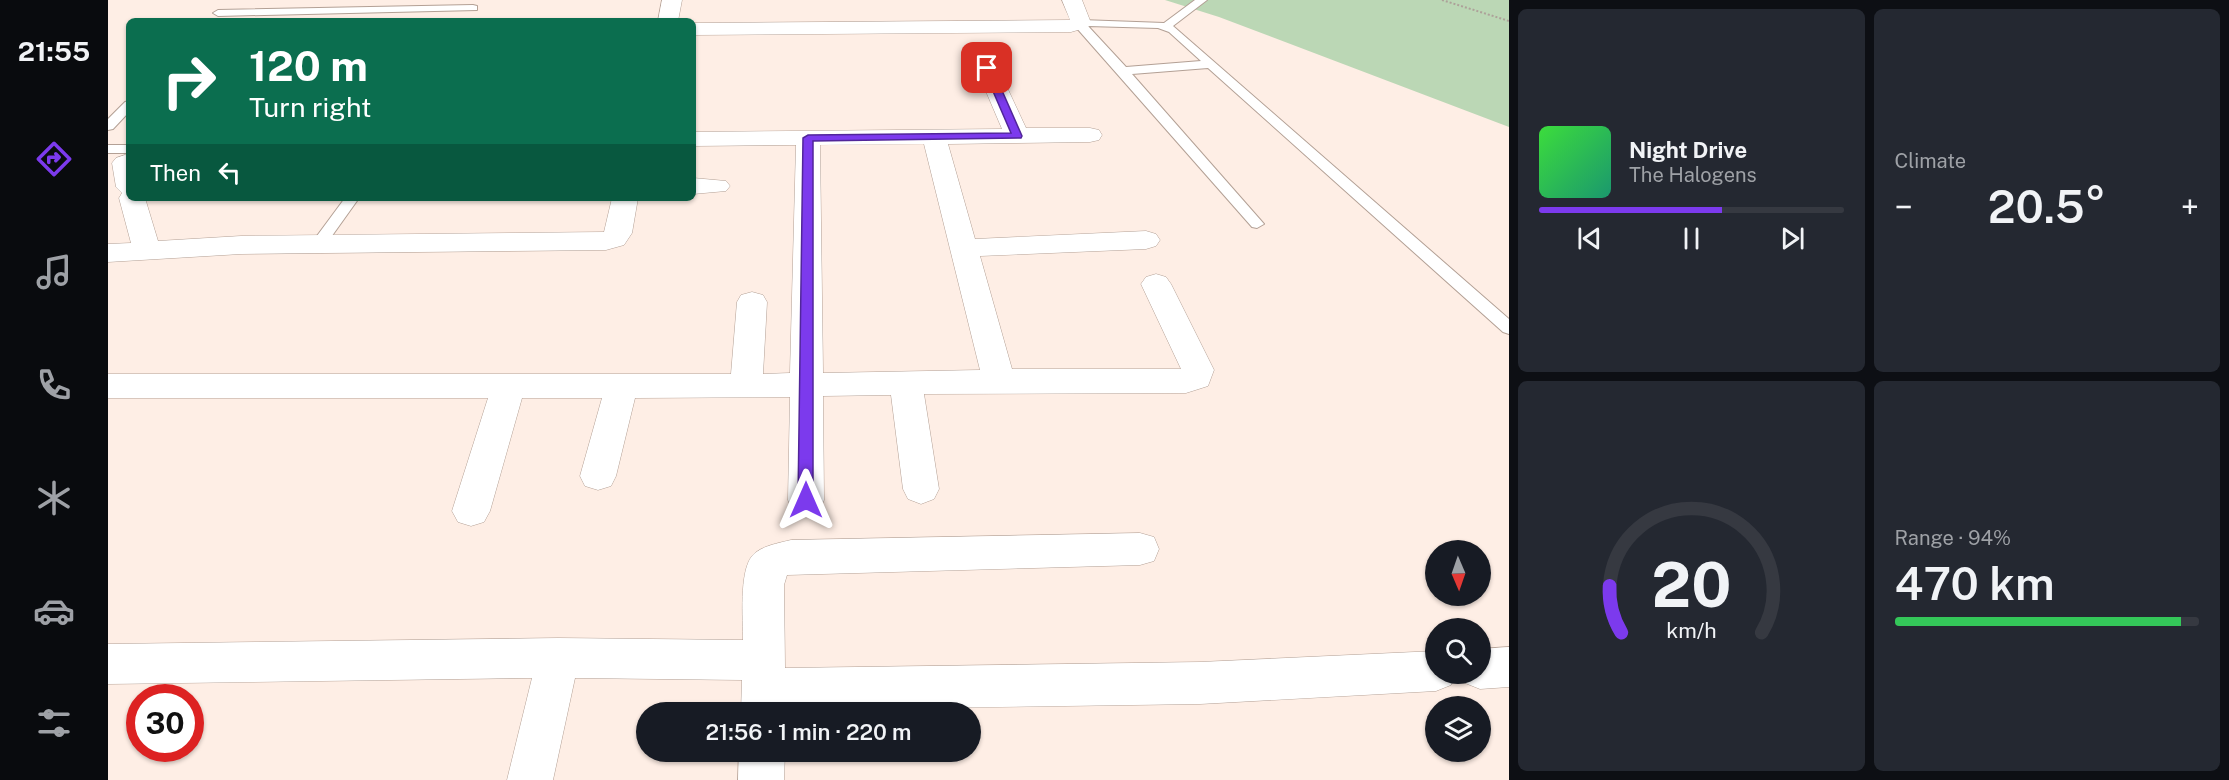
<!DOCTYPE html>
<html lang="en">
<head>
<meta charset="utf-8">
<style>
  :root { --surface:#171b24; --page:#242831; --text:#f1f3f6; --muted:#9ea1a6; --line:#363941; --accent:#7c3aed }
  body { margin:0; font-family:"Public Sans",sans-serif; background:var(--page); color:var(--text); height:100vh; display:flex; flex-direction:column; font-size:22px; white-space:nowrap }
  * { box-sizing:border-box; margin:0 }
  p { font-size:20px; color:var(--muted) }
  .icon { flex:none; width:33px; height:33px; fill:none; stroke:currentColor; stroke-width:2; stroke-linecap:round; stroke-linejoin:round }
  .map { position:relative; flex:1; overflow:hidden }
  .side { display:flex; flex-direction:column; gap:9px; padding:9px; background:#0d0f14; width:720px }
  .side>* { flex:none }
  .top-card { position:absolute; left:18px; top:18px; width:570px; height:183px; border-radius:9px; box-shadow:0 2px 4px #0004; background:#0b6e4f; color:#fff; overflow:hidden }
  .needle { width:39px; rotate:178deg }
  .fabs { position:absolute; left:1317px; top:540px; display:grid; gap:12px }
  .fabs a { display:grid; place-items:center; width:66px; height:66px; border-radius:50%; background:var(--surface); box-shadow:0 2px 4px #0004; font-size:30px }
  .speed { position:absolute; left:18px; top:684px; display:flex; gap:12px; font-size:30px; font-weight:700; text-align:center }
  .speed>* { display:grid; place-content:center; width:78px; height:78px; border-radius:50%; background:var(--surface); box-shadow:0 2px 4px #0004; line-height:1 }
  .speed .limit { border:9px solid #d22; background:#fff; color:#111 }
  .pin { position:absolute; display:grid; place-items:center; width:51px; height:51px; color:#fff; margin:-26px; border-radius:12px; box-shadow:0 3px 9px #0006 }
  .me { position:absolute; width:66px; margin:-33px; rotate:0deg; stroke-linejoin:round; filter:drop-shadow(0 0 4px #0008) }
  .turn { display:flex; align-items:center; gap:21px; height:126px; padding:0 24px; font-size:27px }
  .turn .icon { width:78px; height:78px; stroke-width:2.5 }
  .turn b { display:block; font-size:42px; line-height:51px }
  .then { display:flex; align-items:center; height:57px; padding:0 24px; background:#0003; gap:12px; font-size:22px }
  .big { font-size:45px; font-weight:600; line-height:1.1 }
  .side .widget { flex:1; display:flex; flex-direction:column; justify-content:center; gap:9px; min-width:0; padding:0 21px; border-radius:9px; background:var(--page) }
  .side .dial { align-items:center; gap:0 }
  .dial svg { height:156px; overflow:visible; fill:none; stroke:var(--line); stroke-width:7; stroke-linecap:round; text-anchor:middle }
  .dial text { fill:var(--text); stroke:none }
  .song { display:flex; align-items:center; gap:18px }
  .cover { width:72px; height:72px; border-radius:9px; background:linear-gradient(135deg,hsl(120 70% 55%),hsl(160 70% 35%)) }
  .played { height:6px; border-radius:3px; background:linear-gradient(90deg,var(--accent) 60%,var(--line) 60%) }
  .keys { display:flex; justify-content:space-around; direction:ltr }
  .heat { display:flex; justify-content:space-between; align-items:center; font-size:33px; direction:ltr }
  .charge { height:9px; border-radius:4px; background:linear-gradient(90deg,#34c759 94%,var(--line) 0) }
  .side .tiles { flex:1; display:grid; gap:9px; grid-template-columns:repeat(2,1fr) }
  .trip { position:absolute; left:528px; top:702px; width:345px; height:60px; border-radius:30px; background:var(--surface); box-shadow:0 2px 4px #0004; font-weight:600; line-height:60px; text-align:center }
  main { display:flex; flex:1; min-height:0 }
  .dock { display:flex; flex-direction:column; width:108px; justify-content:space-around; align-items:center; background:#090b0e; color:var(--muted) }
  .dock .icon { width:42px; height:42px }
  .dock .current { color:var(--accent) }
  .dock b { font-size:27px; color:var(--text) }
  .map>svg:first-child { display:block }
  .green { fill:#bbd7b5 }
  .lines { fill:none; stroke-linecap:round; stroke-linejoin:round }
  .service-casing { stroke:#b3a095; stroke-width:2 }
  .minor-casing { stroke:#b3a095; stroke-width:1 }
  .path { stroke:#ada199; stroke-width:2; stroke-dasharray:2 2; stroke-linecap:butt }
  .service { fill:#fff; fill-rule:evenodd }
  .minor { fill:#fff; fill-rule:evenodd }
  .route { fill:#7c3aed; stroke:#51269a; stroke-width:1.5 }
</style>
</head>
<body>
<main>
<nav class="dock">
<b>21:55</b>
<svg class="icon current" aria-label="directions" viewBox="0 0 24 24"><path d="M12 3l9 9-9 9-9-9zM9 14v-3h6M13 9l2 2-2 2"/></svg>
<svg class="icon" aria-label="music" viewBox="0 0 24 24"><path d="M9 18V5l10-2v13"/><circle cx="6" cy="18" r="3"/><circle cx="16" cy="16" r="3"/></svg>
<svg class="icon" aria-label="phone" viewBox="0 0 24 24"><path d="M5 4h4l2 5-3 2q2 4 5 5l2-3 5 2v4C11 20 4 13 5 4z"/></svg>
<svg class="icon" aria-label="climate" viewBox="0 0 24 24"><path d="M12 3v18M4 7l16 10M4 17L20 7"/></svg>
<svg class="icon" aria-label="car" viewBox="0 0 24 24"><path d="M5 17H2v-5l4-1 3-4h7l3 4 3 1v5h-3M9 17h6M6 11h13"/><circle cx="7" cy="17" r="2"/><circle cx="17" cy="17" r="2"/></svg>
<svg class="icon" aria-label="filters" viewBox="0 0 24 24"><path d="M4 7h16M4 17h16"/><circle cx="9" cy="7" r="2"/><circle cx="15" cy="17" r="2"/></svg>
</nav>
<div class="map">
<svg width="1401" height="780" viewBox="0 0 1401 780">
  <rect width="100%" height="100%" fill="#feeee5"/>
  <path class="green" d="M1057,0h344v127l-290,-110z"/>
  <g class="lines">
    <defs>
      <path id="service" d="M1087,0h12l-34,26 336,293v15l-6,-2 -295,-264 -76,6 132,150 -7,4 -5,-1 -178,-202 7,-5 83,3zM980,26l70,2 11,4 32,29 -75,6z
        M365,5l4,1v4l-259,6 -5,-3 5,-3z
        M21,101v11l-16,17 -5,1v-11l17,-17z
        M0,145h21v8h-21z
        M237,198h14l-35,49h-10l-3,-3z"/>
      <path id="minor" d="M554,0h20l-4,21h-20z
        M954,0h20l9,23 -3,4 -17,5 -378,3v-12l377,-3z
        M879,61l8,2 3,5 28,60h64l9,2 3,5 -3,5 -9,2 -142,2 27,95 171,-8 10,3 4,6 -4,6 -10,3 -166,7 32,113h169l-40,-85 5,-7 10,-3 10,3 5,7 43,86 -6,16 -22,7 -262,1 15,95 -5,10 -13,5 -13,-5 -5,-10 -12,-94 -68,1 1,104 -5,11 -13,4 -13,-4 -5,-11 2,-103 -155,1 -19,78 -5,10 -13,4 -13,-4 -5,-10 22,-78h-80l-32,113 -6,11 -13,4 -13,-4 -6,-11 36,-113h-380v-24h623l6,-72 4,-7 11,-3 11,3 4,7 -4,72 27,-1 6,-228 -103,1v-14l309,-3 -26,-61 3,-5zM816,144l56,226 -157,3 -3,-228z
        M17,155l4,1v42h16l13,43 83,-5 363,-4 8,-34h26l-6,35 -8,12 -18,5 -365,4 -133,8v-18l23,-1 -12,-45 3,-5 -6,-6 -4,-24 4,-5z
        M585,178l33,3 4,5 -4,5 -33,3z
        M1032,533l14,4 5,12 -5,12 -14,4 -353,10 -3,10 1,83 415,-6 236,-11v23h20l-5,11 -15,6 -236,13 -415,6v2h-44l1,-32 -167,-2 -22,102h-46l25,-102 -424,6v-40l450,-6 185,2c0,-20 -4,-68 9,-84 8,-10 27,-13 39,-16z
        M1401,647v40l-29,2 -15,-6 -4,-9h19v-25z
        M631,752h46l-1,28h-46z"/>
    </defs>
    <use href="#service" class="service-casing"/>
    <use href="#minor" class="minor-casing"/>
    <path class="path" d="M1334,0l67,21"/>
    <use href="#service" class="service"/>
    <use href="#minor" class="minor"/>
  </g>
  <path class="route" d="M876,66l8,2 30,68 -1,2 -208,3v359l-2,5 -5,1 -6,-1 -2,-5 5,-362 5,-3 203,-2 -28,-65z"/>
</svg>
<div class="fabs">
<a><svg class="needle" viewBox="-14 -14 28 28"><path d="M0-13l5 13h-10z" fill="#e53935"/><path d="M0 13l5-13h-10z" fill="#9ea1a6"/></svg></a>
<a><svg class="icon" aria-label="search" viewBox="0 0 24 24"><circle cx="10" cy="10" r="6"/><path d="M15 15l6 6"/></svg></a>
<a><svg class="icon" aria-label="layers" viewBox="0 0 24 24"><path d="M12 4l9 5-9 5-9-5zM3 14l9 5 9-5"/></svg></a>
</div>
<div class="speed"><div class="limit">30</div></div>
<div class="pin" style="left:879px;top:68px;background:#d93025"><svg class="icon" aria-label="arrive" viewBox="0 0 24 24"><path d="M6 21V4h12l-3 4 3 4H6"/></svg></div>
<svg class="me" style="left:698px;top:500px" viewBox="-20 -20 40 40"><path d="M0-17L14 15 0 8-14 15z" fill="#7c3aed" stroke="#fff" stroke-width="4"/></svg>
<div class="trip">21:56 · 1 min · 220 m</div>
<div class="top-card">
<div class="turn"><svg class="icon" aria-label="right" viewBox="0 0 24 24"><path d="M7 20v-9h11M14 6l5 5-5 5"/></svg><div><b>120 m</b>Turn right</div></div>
<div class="then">Then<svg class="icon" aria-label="left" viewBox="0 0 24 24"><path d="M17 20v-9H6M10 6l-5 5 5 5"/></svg></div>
</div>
</div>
<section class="side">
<div class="tiles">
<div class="widget">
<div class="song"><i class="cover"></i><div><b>Night Drive</b><p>The Halogens</p></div></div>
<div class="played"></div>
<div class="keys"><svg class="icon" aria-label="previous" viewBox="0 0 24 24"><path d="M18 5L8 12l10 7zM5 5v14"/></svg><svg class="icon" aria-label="pause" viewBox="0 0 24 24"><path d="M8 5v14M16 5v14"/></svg><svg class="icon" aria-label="next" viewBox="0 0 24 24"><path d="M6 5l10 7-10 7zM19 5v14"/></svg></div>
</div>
<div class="widget"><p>Climate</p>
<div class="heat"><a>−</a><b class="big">20.5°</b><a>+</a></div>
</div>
<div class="widget dial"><svg viewBox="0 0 100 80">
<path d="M14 69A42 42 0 1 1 86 69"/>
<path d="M14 69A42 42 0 0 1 8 45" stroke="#7c3aed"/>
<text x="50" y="56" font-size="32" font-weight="700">20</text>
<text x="50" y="72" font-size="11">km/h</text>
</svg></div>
<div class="widget"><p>Range · 94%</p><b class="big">470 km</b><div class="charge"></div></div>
</div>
</section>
</main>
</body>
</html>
